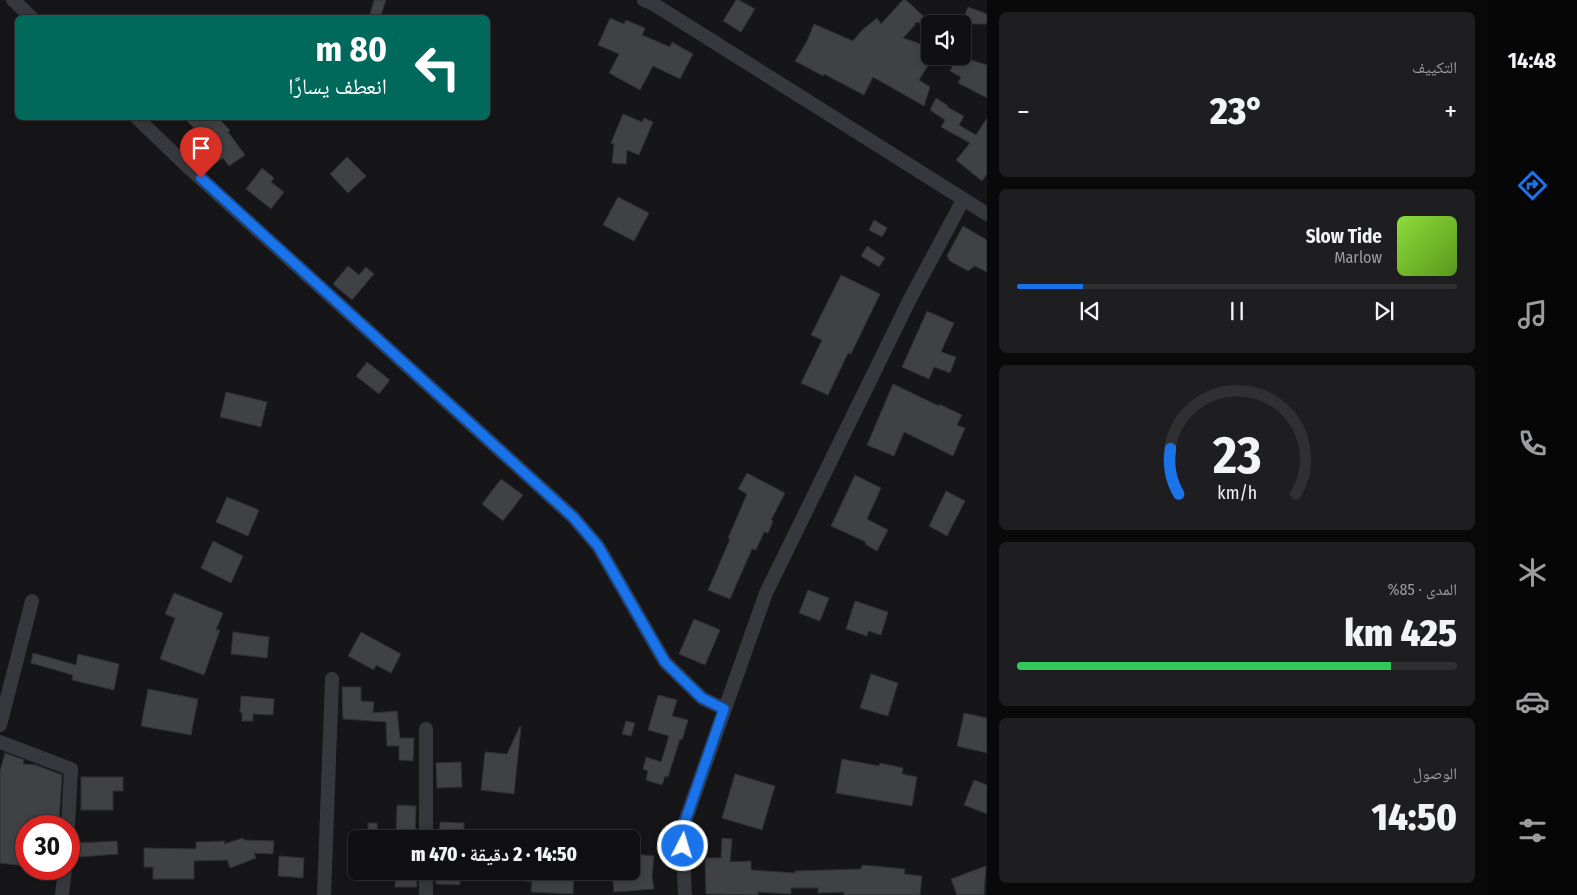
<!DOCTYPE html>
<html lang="ar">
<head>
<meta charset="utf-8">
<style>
  :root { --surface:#101012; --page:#1e1e20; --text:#f1f3f6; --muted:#9c9d9f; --line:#303032; --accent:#1a73e8 }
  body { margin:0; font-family:"Fira Sans Condensed","Noto Naskh Arabic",sans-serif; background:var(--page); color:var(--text); direction:rtl; height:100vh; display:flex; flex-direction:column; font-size:19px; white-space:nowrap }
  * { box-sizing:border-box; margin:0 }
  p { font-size:16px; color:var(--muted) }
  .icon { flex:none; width:28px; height:28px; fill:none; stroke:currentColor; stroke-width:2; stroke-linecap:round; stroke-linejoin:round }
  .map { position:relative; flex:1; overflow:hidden; direction:ltr }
  .drawer { display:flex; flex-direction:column; gap:12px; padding:12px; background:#09090a; width:500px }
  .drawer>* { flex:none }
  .hud { position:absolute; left:15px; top:15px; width:475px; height:105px; border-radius:8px; box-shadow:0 2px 8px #0003,0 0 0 1px var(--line); direction:rtl; background:#00695c; color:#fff; overflow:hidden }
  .fabs { position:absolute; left:921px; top:15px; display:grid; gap:10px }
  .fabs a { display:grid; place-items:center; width:50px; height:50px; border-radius:8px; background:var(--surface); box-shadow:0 2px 8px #0003,0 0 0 1px var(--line); font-size:25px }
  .speed { position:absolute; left:15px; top:815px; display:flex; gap:10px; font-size:25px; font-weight:700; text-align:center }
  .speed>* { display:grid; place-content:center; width:65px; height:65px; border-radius:50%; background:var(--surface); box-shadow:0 2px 8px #0003,0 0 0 1px var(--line); line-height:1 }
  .speed .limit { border:8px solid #d22; background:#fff; color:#111 }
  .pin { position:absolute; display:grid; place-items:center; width:42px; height:42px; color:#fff; margin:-51px -21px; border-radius:50% 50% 50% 0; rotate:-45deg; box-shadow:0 0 5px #0007 }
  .pin .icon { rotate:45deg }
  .me { position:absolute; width:55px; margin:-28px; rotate:5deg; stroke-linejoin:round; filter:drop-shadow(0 0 4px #0008) }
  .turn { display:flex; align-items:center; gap:18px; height:105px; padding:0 20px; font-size:22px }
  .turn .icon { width:65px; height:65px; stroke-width:2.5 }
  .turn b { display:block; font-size:35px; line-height:42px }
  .big { font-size:38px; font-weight:800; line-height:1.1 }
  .drawer .card { flex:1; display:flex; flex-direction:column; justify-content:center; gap:8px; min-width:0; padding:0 18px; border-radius:8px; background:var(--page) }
  .drawer .dial { align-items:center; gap:0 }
  .dial svg { height:130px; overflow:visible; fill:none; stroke:var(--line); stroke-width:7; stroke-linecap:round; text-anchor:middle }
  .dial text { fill:var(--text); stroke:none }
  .song { display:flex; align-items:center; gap:15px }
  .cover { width:60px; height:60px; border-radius:8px; background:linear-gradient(135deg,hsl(90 70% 55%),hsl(90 70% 35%)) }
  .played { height:5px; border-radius:2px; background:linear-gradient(90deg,var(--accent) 15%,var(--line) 15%) }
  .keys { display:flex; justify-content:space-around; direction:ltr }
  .heat { display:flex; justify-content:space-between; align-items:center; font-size:28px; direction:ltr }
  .charge { height:8px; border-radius:4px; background:linear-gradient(90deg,#34c759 85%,var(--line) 0) }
  .trip { position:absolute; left:348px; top:830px; width:292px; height:50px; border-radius:8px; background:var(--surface); box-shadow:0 2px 8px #0003,0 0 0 1px var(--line); font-weight:800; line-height:50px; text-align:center; direction:rtl }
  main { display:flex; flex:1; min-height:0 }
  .tab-bar { display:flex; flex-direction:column; width:90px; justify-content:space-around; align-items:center; background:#060607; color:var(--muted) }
  .tab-bar .icon { width:35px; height:35px }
  .tab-bar .selected { color:var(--accent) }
  .tab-bar b { font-size:22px; color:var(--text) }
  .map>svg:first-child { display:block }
  .building { fill:#404145; stroke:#303034 }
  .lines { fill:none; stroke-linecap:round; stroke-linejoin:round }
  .minor { stroke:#37383d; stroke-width:14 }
  .route-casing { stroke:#114b97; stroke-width:12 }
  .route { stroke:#1a73e8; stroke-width:9 }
</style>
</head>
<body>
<main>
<nav class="tab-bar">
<b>14:48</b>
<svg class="icon selected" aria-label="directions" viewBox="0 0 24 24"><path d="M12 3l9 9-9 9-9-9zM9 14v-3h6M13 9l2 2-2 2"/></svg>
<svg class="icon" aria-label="music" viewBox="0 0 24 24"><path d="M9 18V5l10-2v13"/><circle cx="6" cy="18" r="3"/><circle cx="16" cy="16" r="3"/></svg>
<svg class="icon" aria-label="phone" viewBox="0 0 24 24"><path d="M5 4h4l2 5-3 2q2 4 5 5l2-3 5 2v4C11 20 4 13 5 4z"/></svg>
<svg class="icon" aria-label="climate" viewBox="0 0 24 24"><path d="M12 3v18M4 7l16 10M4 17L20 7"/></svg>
<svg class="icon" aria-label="car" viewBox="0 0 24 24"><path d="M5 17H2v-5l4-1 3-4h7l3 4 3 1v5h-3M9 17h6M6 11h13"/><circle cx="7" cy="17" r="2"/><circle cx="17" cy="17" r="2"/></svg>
<svg class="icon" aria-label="filters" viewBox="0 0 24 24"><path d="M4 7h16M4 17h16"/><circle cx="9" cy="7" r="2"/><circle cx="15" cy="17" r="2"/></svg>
</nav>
<section class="drawer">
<div class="card"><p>التكييف</p>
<div class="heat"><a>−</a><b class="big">23°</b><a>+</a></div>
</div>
<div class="card">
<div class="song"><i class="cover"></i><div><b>Slow Tide</b><p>Marlow</p></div></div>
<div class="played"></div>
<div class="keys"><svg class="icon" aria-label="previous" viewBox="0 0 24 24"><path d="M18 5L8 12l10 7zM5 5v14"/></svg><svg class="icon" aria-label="pause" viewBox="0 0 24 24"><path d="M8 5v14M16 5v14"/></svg><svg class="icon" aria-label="next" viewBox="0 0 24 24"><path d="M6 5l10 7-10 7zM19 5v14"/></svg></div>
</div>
<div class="card dial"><svg viewBox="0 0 100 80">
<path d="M14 69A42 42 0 1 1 86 69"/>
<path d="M14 69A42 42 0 0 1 9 41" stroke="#1a73e8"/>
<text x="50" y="56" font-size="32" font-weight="700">23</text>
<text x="50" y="72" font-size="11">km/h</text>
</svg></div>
<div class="card"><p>المدى · 85%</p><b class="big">425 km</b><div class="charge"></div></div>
<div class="card"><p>الوصول</p><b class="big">14:50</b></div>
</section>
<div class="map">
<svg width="987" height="895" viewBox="0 0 987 895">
  <rect width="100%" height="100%" fill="#161618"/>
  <path class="building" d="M374,0h12l-6,18h-11z
    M736,0h3l16,9 -14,23 -18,-11z
    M903,0h3l26,24h-2v3l-13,-5 -3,2h2l-13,14 27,9v9h4l-15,24 11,7 -6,19 -51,-29 -9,18 -40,-21 -1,2 -28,-15 12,-20 7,-17 39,17 9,-11 15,-12 4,6z
    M968,7l19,7v10h-26z
    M610,18l14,6 2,-4 19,8 -3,7 28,12 2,-5 21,12 -13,25 -27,-13 -13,24 -31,-17 10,-19 -21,-9z
    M958,56l29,9v33l-29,-15 3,-6 -11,-6z
    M936,98l12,8 -1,1 17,9 -5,9 17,10 11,-17v56l-5,7 -26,-21 14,-17 -29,-16 4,-7 -15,-10z
    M623,114l19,8 2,-4 9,4 -14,33 -12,-5 -1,14 -14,-1 2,-19 -3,-1z
    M184,118h34l12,12 -2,2 17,23 -16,11 -6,-8 -9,6 -6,-9 7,-6z
    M347,157l19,19 -18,17 -18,-19z
    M262,168l12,10 -3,4 13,10 -13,17 -25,-20z
    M618,197l31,16 -15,28 -31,-16z
    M874,220l13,8 -5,9 -13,-7z
    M963,226l24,14v32l-12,-6 -7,5 -18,-10 -3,-5z
    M867,246l18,12 -6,9 -18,-11z
    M348,266l11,9 7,-8 8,7 -22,26 -19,-16z
    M841,275l39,19 -29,60 -3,-1 -20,42 -27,-12 21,-43 -11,-5z
    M927,311l27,12 -13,29 15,5 -6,16 -16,-6 -5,12 -27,-12z
    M367,362l23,18 -11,14 -23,-18z
    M893,384l46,22v-2l23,11 -5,10 8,3 -12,28 -49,-24 -10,24 -27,-11z
    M226,392l41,10 -6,25 -41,-10z
    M747,473l38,20 -14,27 2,1 -5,12 -4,-1 -8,18 -4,-1 -22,50 -22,-9 22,-51 -2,-1 19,-44 -9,-5z
    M855,475l26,13 -14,31 21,11 -11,21 -12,-7 1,-2 -35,-16z
    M501,479l22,16 -20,26 -21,-17z
    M946,491l19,10 -18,35 -18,-10z
    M227,497l32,13 -11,26 -32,-14z
    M213,541l30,15 -12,27 -30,-15z
    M808,590l21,8 -9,23 -21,-8z
    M174,593l49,20 -7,17h4l-16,45 -44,-16 15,-41 -10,-4z
    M855,601l33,11 -7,23 -13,-4 -1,5 -21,-7z
    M694,619l26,11 -15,35 -26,-11z
    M233,632l36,5 -2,21 -36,-4z
    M361,632l40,22 -10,19 -15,-8 -2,5 -26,-14z
    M33,653l43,12 2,-11 41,10 -5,26 -42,-10 1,-5 -42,-12z
    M871,674l27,9 -10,33 -28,-8z
    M342,687h19v14l13,1 -1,11 24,-2 3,28v-1h14l-1,23 -14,-1v-14h-12l-1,-24 -43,-3z
    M148,689l50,10 -7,36 -50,-9z
    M658,695l19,5 -5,16 16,4 -6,20 -2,-1 -12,38 -3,-1 -3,9 -16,-5 2,-9 -5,-2 3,-12 15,5 8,-26 -21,-6z
    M241,696l33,3 -1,16 -20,-1v7h-11v-8l-2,-1z
    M964,713l23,5v35l-30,-7z
    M626,721l9,2 -4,13 -9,-2z
    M520,726l1,1 -7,67 -33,-4 4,-38 22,2z
    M5,753l19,7 -1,4 13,1 26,10 -3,48 -33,-2v45l-26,-3v-92z
    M842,759l37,7 1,-3 23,5 -1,6 15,3 -5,29 -76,-13z
    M461,762l1,25 -25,1 -1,-25z
    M735,774l40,12 -13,44 -40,-12z
    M81,777h42v14h-10v19h-32z
    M974,780l13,5v29l-23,-9z
    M397,805l19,1 -1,32h-19z
    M440,822l24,1v16h-25z
    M368,823h9l1,13h-10z
    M243,838l1,2 30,1 -1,13 -19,-1 2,5 -26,10 -3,-8 -33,1v18h-41v-12h-9v-19l52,1v-7l29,-1 -1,3z
    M722,838l10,1 -2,23 21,-1v9l44,3v-2l66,-2 1,-4 43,4 -1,5 18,2 -2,19h-76v-3l-26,1v-5h-27v6l-33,-2v3l-52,-1 -1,-36h16z
    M117,841l1,13 -39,3 -1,-14z
    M633,854l21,2 -2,20 2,13 -40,3 -2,-21h19z
    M279,856l25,2 -1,20 -25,-2z
    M986,866l-2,29h-27l-6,-16z
    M396,871h20l1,16h-22z
    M437,871h23v14l-24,-1z
    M500,871h74l-1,23 -42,-2 1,-10 -32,-5z"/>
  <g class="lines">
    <path class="minor" d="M13,0l19,18
      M644,0l8,3 335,211
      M137,118l49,47 387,352 25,29 67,116 37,36 22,11
      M0,725l32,-124
      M0,742l71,27 -3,57
      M426,839v-110
      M62,895l3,-26
      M324,895l8,-216
      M426,895v-24
      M685,895l-3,-65 84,-237 144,-294 53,-99"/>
  </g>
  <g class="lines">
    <defs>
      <path id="route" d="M201,178l372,339 25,29 67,116 37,36 22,11 -42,121 1,16"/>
    </defs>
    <use href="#route" class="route-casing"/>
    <use href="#route" class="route"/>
  </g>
</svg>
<div class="fabs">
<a><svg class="icon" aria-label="sound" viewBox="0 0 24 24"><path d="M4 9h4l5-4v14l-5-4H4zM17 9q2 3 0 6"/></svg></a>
</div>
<div class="speed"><div class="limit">30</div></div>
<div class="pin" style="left:201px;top:178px;background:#d93025"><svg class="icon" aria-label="arrive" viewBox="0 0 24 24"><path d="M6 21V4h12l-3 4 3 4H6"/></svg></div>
<svg class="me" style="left:683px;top:846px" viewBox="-20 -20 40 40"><circle r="17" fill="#1a73e8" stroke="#fff" stroke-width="3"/><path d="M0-11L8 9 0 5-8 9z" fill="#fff"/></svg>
<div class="trip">14:50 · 2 دقيقة · 470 m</div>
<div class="hud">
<div class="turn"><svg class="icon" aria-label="left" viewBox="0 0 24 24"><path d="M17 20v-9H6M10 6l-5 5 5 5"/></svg><div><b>80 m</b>انعطف يسارًا</div></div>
</div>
</div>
</main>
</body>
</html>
